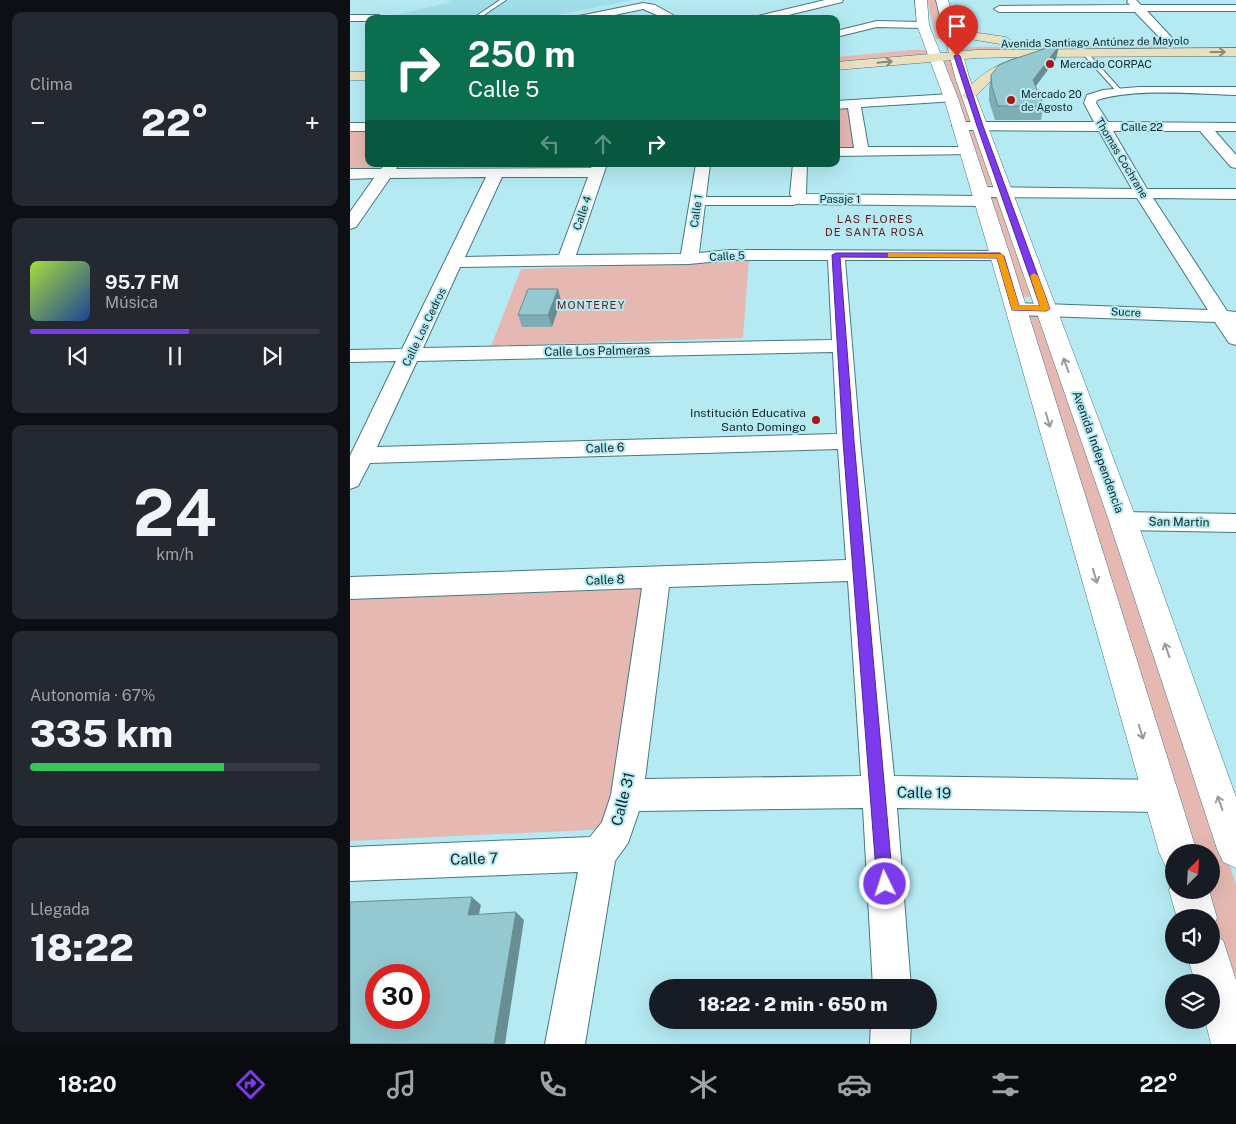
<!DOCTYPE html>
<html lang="es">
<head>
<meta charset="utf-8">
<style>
  :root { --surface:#171b24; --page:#242831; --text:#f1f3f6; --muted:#9ea1a6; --line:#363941; --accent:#7c3aed }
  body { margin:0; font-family:"Public Sans",sans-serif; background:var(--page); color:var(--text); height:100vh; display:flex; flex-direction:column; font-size:19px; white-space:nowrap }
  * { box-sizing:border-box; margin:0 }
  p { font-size:16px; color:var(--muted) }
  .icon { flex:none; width:28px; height:28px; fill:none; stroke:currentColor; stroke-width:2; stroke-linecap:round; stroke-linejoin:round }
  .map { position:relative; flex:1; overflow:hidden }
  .drawer { display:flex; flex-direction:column; gap:12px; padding:12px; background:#0d0f14; width:350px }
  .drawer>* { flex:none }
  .hud { position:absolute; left:15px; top:15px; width:475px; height:152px; border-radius:10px; box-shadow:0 5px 20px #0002; background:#0b6e4f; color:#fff; overflow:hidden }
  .needle { width:32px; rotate:24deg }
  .tools { position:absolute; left:815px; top:844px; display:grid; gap:10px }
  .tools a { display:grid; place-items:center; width:55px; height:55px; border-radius:50%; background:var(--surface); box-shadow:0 5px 20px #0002; font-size:25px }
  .speed { position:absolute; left:15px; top:964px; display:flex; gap:10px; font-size:25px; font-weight:700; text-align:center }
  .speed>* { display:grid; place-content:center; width:65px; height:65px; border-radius:50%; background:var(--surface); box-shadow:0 5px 20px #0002; line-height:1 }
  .speed .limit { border:8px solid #d22; background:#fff; color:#111 }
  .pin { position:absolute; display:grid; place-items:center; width:42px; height:42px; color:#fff; margin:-51px -21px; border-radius:50% 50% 50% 0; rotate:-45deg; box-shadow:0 0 5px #0007 }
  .pin .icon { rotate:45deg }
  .me { position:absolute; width:55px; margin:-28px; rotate:356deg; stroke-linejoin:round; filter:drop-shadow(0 0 4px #0008) }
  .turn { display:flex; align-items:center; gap:18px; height:105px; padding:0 20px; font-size:22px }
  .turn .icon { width:65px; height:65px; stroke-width:2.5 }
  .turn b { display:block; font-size:35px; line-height:42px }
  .lanes { display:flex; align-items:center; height:48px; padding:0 20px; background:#0003; justify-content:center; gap:25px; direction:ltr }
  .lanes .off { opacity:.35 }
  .big { font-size:38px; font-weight:800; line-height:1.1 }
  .drawer .widget { flex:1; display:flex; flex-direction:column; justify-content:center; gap:8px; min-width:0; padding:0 18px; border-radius:10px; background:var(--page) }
  .drawer .dial { align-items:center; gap:0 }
  .dial b { font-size:65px; line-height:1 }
  .song { display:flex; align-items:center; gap:15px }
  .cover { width:60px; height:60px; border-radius:8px; background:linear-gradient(135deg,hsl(80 70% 55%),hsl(220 70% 35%)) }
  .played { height:5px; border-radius:2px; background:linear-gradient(90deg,var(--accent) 55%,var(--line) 55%) }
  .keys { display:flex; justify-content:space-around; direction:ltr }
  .heat { display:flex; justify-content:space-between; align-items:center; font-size:28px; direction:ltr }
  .charge { height:8px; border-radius:4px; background:linear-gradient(90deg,#34c759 67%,var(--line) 0) }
  .trip { position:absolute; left:299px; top:979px; width:288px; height:50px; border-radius:25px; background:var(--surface); box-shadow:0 5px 20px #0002; font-weight:800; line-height:50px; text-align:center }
  .menu { display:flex; height:80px; justify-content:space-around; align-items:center; background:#090b0e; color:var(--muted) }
  .menu .icon { width:35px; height:35px }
  .menu .on { color:var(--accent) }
  .menu b { font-size:22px; color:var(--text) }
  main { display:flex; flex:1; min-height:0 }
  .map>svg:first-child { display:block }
  .built { fill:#a0dfe9 }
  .green { fill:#e5b9b2 }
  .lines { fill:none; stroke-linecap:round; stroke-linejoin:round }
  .service-casing { stroke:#467880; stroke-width:2 }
  .pedestrian-casing { stroke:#467880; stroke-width:2 }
  .minor-casing { stroke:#467880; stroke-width:2 }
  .tertiary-casing { stroke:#467880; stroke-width:1 }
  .secondary-casing { stroke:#467880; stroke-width:1 }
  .service { fill:#fff; fill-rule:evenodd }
  .pedestrian { fill:#fff; fill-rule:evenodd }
  .minor { fill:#fff; fill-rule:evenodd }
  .tertiary { fill:#fff; fill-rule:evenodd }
  .secondary { fill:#ebe0bd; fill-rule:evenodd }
  .wall { fill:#7fadb4 }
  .shaded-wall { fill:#688d92 }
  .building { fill:#94c9d1; stroke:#688d92; fill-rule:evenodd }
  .oneway { stroke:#888c7a }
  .oneway2 { stroke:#939d9e }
  .route { fill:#7c3aed; stroke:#51269a }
  .slow { fill:#f59e0b }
  .poi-dot { fill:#a81513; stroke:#b5eaf3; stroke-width:2 }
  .labels { text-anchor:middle; stroke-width:4; stroke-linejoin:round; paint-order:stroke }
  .far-street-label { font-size:11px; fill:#0f2528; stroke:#b5eaf3 }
  .far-poi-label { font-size:11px; fill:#0f2528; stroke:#b5eaf3; text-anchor:start }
  .far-neighbourhood-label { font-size:11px; letter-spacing:1px; fill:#611d17; stroke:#b5eaf3 }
  .street-label { font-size:12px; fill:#0f2528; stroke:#b5eaf3 }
  .poi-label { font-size:12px; fill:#0f2528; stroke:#b5eaf3; text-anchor:end }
  .near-street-label { font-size:15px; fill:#0f2528; stroke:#b5eaf3 }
</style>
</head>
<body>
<main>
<section class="drawer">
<div class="widget"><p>Clima</p>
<div class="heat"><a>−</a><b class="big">22°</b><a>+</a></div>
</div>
<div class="widget">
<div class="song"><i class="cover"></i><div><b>95.7 FM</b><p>Música</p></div></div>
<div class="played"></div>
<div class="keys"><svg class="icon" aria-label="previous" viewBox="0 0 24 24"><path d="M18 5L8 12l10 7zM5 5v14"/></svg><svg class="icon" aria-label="pause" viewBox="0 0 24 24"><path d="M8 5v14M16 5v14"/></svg><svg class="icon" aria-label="next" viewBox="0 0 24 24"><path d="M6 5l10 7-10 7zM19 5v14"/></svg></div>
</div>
<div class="widget dial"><b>24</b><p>km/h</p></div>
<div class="widget"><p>Autonomía · 67%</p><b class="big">335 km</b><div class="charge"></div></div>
<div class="widget"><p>Llegada</p><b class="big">18:22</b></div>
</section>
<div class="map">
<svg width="886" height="1044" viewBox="0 0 886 1044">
  <rect width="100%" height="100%" fill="#b5eaf3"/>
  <path class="built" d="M95,0h188l-77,15 -3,4h-174l72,-17z"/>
  <path class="green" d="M577,0h10l7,39h-8z
    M817,45l5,2 -5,3h-206l-1,-3z
    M561,50h15l3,1 -3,3 -90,9v-6z
    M593,59l10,1 21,61h-9z
    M501,108l6,40h-21v-39z
    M0,130h19v34h17l-5,6 -31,1z
    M619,131h5l19,55 -10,-2z
    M639,195h9l35,102h-10z
    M399,259l-6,79 -252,8 30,-77 184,-6z
    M689,312l197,572v101l-30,-95h5v-38h-17l-169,-537z
    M300,589l-40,240 -260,12v-242z"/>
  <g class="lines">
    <defs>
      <path id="service" d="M150,0h6l-28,19h-6z
        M732,51h4l35,39v2h-4l-35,-39z"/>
      <path id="pedestrian" d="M451,195l6,4 -2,3 -12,3h-95l-6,-4 6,-4h95z"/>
      <path id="minor" d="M475,0h18l-1,2 -70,17h-19l1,-2z
        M778,0h8l5,5h95v6h-89l28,30 -6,3 -4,-1 -30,-31h-136l-5,-3 5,-3 131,-1 -3,-3z
        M293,3l12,2 25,14h-14l-23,-10 -47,10h-22l5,-3z
        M0,15h29l5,3 -15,1v2h-19z
        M527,21l46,1 5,3 -5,3 -46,-1 -41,10v-6z
        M789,87h97v8c-41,-1 -100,-7 -139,5l-1,3 12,19 128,1v8h-21l21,24v13l-5,-1 -31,-36h-87l34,58h89v10l-83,-1 74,113 9,1v33l-7,-2 -14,-21 -200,-7 -7,-2 -2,-4 2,-4 7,-2 193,7 -71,-112 -152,-1 6,4 -2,3 -6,2 -182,-2 -6,-2 -5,-8 3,-30h14l-1,30 173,2 -6,-4 3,-3 5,-2 151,2 -33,-58 -140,-1 -7,-4 7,-4h135l-10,-19 3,-8 16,-5z
        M601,94l5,1 1,3 -1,3 -95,6 7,40h99l5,1 2,3 -2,3 -136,2v-8h18l-6,-40 -12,1v-8z
        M0,123h19v8h-19z
        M35,164h14l-3,5 195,-1 2,-4h14l-31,91 105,-1 15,-90h14l-11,89 31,-3 276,1 3,4 -3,4 -6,1h-155l15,181 34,335 266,4 12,4 4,12 -4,12 -12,4 -263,-4 14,180h-38l-10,-180 -224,3 -11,32 -13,18 -30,183h-40l33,-172 -228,9v-34l240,-10 12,-15 9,-27 31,-207 -292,11v-22l496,-17 -8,-111 -468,14 -12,23 -8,3v-33l46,-95 -46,1v-12l52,-1 84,-172 -96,1 -34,49 -6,2v-17l24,-34 -24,1v-10h31zM152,177h86l-29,78 -94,2zM380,260h98l4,80 -409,8 37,-81 229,-3zM483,352l4,82 -460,13 40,-86zM498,581l13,195 -216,3 24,-192z
        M773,512l113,2v18l-113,-2 -9,-2 -3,-7 3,-7z
        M521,1020h40l-1,24h-40z"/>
      <path id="tertiary" d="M565,0h12l2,25 29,73 52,157 187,597h-23v17l-9,-4 -6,-13 -169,-597 -46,-157 -27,-73z
        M586,0h12l21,77 168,444 99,276v71l-13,-6 -6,-13 -108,-328 -154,-444z
        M824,880v10h35l8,28 -6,14v-14h-34l-8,-28z
        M861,936l12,4 13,40v64h-25l-6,-24h6v-38h-16l-8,-27h24z"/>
      <path id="secondary" d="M599,19l22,13 35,5 6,4 -6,4 -42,-7 -19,-13 -2,-2 2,-2z
        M886,48v8l-206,1 1,3 -1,3c-15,4 -28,10 -40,19 -7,5 -13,16 -21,18l-7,-4c14,-20 34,-32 58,-39l-43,1 -141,12v-8l141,-12z
        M0,72h19v8h-19z"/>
    </defs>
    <use href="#service" class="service-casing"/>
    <use href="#pedestrian" class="pedestrian-casing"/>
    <use href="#minor" class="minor-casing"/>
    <use href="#tertiary" class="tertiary-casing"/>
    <use href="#secondary" class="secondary-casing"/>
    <use href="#service" class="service"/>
    <use href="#pedestrian" class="pedestrian"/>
    <use href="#minor" class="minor"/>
    <use href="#tertiary" class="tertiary"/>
    <use href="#secondary" class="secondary"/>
  </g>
  <path class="wall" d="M709,46l-3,13 -21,27 9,20 -3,14h-46l-6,-19v-12l2,-14z
    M211,300l-9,27h-30l-4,-12z"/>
  <path class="shaded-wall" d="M709,46l-3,13 -26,35 3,-14z
    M208,289l3,11 -9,27 -4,-12z
    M122,897l9,8 -4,18 -9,-8z
    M166,912l8,8 -19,124h-11z"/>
  <path class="building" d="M703,46h6l-26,34 11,26h-46l-6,-19 -1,-12 8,-10 12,-5z
    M178,289h30l-10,26h-30z
    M122,897l-4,18 48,-3 -22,132h-144v-142zM26,975h43v43h-43z"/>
  <defs><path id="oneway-shaft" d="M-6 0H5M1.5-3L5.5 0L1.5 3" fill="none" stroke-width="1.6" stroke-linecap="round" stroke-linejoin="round" transform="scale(1.25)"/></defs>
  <g class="oneway">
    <use href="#oneway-shaft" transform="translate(868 52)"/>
    <use href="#oneway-shaft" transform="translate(535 62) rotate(-6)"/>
  </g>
  <g class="oneway2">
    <use href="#oneway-shaft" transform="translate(716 365) rotate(-110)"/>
    <use href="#oneway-shaft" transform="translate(698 420) rotate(73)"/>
    <use href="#oneway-shaft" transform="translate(745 576) rotate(73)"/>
    <use href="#oneway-shaft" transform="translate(817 650) rotate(-109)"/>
    <use href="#oneway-shaft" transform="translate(791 732) rotate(73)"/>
    <use href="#oneway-shaft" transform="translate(870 803) rotate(-109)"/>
  </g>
  <path class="route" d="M607,54l3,2 23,70 67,183 -4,2 -34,-1 -15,-52 -157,-1 14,184 39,443 -2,5 -6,3 -5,-3 -3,-5 -34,-443 -11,-186 4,-2h164l4,3 15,50h21l-63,-180 -23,-70z"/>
  <path class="slow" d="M538,253l115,1 16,52h21l-10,-30 4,-3 4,3 12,33 -4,2 -34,-1 -15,-52 -106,-1h-3z"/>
  <g class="poi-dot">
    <circle cx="700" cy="64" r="5"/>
    <circle cx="661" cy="100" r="5"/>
    <circle cx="466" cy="420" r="5"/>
  </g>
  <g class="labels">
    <g class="far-street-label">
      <text transform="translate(745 42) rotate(-1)" y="4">Avenida Santiago Antúnez de Mayolo</text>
      <text x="792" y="131">Calle 22</text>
      <text transform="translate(772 158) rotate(59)" y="4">Thomas Cochrane</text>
      <text x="490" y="203">Pasaje 1</text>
      <text transform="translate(346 211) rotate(-82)" y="4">Calle 1</text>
      <text transform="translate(232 213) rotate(-71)" y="4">Calle 4</text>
      <text transform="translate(377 256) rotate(-3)" y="4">Calle 5</text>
      <text transform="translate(776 312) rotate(3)" y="4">Sucre</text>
      <text transform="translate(74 327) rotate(-64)" y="4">Calle Los Cedros</text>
    </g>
    <g class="far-poi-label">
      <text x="710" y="68">Mercado CORPAC</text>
      <text x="671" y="98">Mercado 20<tspan x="671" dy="13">de Agosto</tspan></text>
    </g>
    <g class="far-neighbourhood-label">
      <text x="525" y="223">LAS FLORES<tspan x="525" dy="13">DE SANTA ROSA</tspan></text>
      <text x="241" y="309">MONTEREY</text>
    </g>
    <g class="street-label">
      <text transform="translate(247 351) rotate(-1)" y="4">Calle Los Palmeras</text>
      <text transform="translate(255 448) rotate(-2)" y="4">Calle 6</text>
      <text transform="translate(748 452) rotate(70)" y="4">Avenida Independencia</text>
      <text transform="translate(829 522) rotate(1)" y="4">San Martin</text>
      <text transform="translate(255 580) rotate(-2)" y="4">Calle 8</text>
    </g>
    <g class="poi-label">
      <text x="456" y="417">Institución Educativa<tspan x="456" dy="14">Santo Domingo</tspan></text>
    </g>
    <g class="near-street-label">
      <text transform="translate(574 793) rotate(1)" y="5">Calle 19</text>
      <text transform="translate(273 799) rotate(-76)" y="5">Calle 31</text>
      <text transform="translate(124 859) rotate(-2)" y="5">Calle 7</text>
    </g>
  </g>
</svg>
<div class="tools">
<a><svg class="needle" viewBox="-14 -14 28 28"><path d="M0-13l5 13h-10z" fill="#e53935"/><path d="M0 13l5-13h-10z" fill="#9ea1a6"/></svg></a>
<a><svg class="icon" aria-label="sound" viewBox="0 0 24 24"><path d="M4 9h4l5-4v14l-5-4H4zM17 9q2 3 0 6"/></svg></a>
<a><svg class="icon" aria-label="layers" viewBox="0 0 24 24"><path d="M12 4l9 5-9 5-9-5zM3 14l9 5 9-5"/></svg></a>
</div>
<div class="speed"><div class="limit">30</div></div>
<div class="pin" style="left:607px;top:56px;background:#d93025"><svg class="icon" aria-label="arrive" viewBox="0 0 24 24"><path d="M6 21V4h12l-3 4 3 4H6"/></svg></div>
<svg class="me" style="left:535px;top:884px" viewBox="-20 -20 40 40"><circle r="17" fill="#7c3aed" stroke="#fff" stroke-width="3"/><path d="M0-11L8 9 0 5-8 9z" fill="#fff"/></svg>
<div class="trip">18:22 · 2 min · 650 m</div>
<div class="hud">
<div class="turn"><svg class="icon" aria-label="right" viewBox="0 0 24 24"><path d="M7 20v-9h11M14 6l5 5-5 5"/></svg><div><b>250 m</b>Calle 5</div></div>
<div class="lanes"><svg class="icon off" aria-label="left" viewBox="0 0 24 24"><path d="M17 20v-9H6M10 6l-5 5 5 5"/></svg><svg class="icon off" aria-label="ahead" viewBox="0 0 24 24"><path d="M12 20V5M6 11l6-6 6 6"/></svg><svg class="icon" aria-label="right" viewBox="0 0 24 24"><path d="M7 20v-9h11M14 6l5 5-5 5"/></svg></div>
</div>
</div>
</main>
<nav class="menu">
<b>18:20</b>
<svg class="icon on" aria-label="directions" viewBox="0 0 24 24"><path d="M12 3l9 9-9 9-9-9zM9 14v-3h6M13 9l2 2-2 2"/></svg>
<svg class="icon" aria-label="music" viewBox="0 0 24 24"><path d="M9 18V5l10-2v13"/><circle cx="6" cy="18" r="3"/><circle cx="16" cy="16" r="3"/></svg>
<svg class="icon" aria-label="phone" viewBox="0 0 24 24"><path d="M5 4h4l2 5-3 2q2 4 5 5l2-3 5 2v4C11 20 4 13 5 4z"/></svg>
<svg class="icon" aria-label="climate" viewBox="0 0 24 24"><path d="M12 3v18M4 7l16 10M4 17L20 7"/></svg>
<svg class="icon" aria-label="car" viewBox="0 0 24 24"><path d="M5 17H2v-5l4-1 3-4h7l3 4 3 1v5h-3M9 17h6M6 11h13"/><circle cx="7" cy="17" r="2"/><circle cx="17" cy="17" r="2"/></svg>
<svg class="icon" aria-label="filters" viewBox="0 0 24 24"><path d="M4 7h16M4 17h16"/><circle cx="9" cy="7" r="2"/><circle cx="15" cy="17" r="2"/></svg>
<b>22°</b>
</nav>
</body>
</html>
